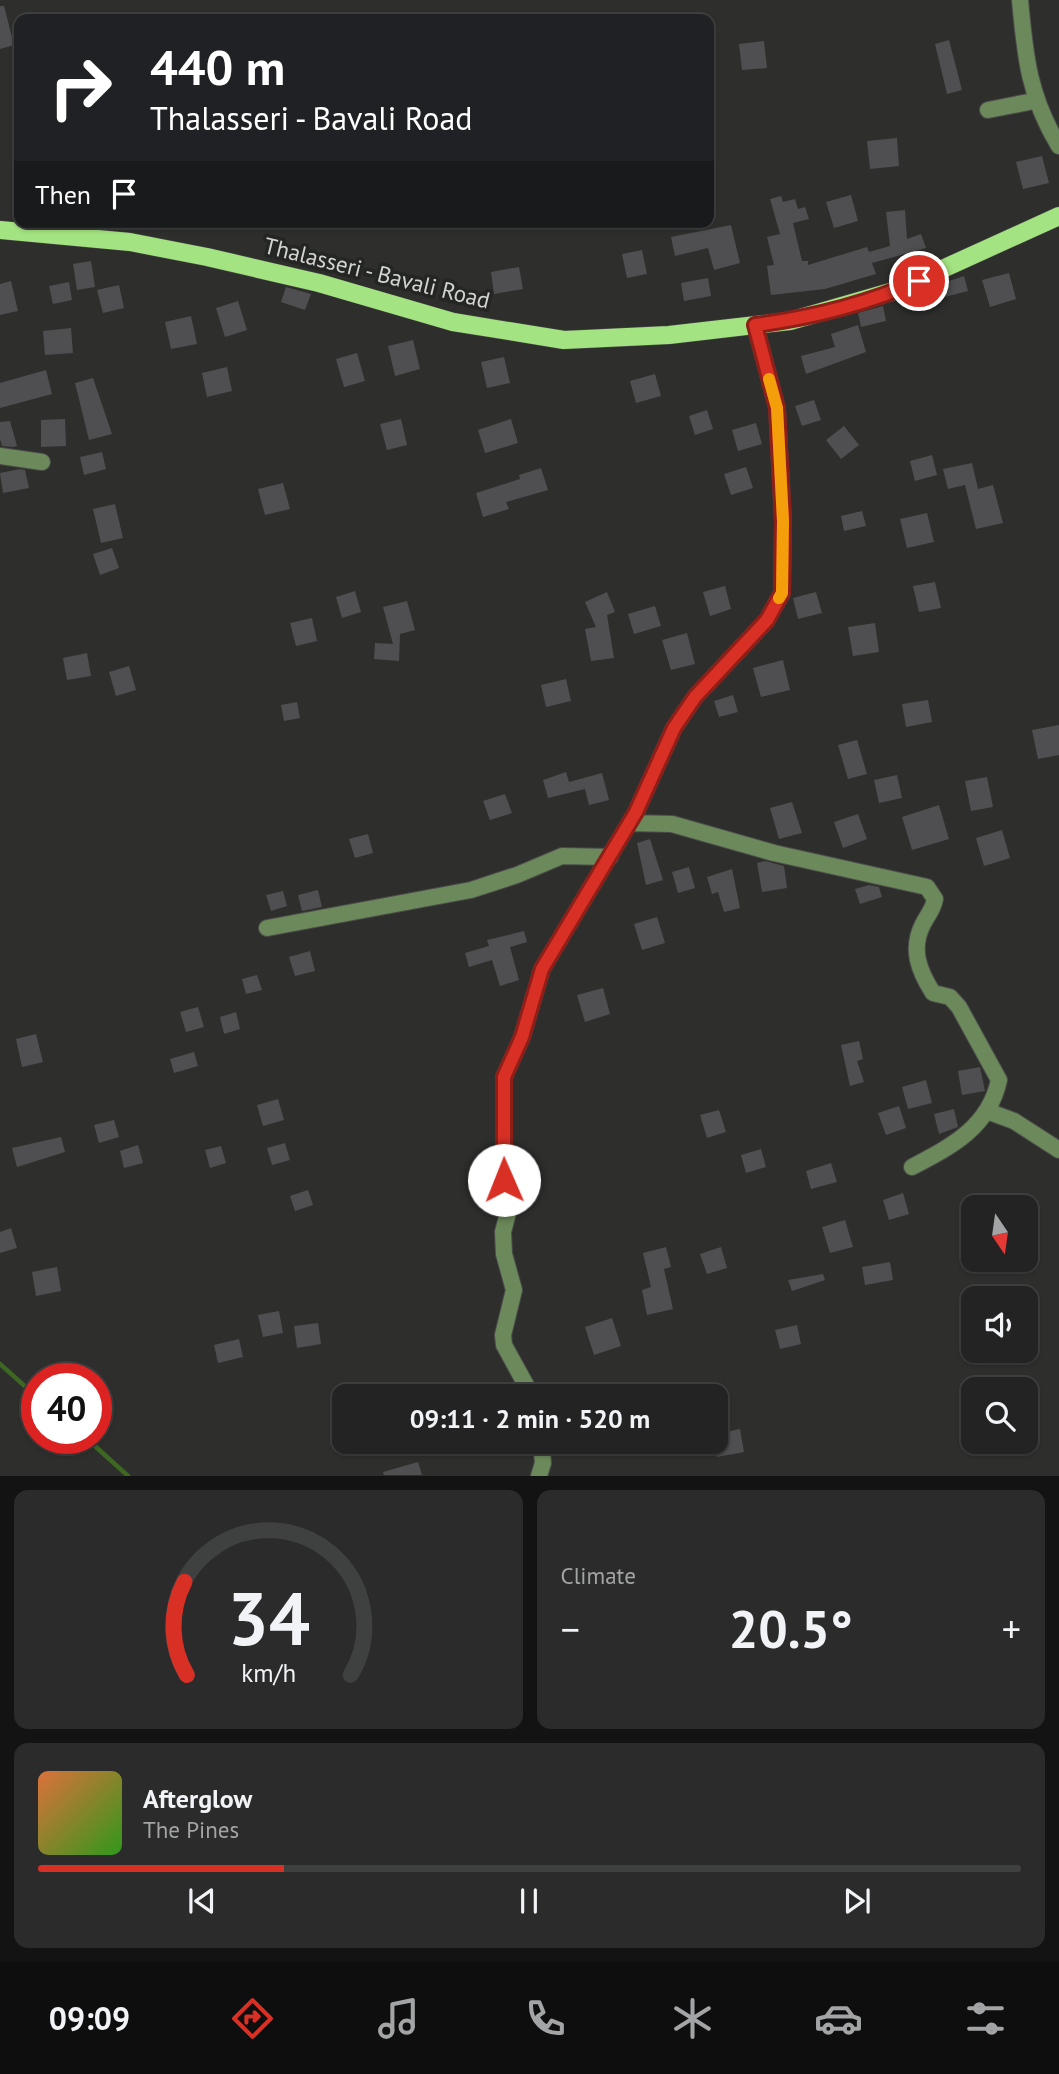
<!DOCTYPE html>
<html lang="en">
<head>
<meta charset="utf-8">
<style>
  :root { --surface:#222322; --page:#2a2b2a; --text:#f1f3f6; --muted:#a2a4a5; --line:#3f4040; --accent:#d93025 }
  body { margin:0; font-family:"PT Sans",sans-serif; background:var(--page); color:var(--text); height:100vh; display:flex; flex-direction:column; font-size:26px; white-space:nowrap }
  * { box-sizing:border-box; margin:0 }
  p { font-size:23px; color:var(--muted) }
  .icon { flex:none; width:38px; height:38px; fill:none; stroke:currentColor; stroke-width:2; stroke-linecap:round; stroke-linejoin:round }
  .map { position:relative; height:1476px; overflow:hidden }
  .side { display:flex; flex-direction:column; gap:14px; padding:14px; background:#131313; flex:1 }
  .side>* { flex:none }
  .hud { position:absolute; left:14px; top:14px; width:700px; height:214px; border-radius:14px; box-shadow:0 2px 5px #0004,0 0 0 2px var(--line); background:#202124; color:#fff; overflow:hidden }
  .needle { width:46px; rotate:167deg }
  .fabs { position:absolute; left:961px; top:1195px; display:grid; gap:14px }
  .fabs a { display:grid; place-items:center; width:77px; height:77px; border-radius:14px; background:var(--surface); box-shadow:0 2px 5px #0004,0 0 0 2px var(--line); font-size:35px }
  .speed { position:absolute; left:21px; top:1363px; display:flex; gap:14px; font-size:35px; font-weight:700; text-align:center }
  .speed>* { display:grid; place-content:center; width:91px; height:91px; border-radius:50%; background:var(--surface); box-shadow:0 2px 5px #0004,0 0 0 2px var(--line); line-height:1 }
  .speed .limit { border:10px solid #d22; background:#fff; color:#111 }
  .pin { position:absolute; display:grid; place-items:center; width:60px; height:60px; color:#fff; margin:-30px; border:4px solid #fff; border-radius:50%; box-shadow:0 2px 7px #0007 }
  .me { position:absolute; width:77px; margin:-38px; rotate:359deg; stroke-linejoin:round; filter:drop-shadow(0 0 5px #0008) }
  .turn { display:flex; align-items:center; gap:24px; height:147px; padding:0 21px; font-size:32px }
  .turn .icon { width:91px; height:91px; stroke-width:2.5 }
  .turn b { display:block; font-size:49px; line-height:60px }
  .then { display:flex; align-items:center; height:66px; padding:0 21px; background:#0003; gap:14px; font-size:26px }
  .big { font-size:52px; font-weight:600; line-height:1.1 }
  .side .tile { flex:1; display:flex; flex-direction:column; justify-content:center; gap:10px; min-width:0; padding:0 24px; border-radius:14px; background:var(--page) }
  .side .dial { align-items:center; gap:0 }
  .dial svg { height:182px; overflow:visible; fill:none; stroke:var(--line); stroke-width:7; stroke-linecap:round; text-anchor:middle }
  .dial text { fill:var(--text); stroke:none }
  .song { display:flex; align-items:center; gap:21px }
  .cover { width:84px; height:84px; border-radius:10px; background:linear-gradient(135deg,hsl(20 70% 55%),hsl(110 70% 35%)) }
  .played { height:7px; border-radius:4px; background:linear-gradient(90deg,var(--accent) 25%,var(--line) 25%) }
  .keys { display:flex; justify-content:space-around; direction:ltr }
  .heat { display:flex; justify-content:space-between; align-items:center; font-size:38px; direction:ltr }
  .side .tiles { flex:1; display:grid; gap:14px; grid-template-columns:1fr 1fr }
  .tile:last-child { grid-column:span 2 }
  .trip { position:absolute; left:332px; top:1384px; width:396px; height:70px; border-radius:14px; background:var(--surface); box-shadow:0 2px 5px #0004,0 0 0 2px var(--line); font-weight:600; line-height:70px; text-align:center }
  .menu { display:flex; height:112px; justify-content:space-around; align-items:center; background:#0e0e0e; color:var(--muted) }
  .menu .icon { width:49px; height:49px }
  .menu .on { color:var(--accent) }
  .menu b { font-size:32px; color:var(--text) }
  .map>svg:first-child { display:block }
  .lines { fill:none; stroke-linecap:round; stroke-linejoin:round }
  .stream { stroke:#3d6722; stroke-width:4.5 }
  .building { fill:#4f4e51 }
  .minor-casing { stroke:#4c4d4b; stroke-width:18 }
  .major-casing { stroke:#4c4d4b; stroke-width:19 }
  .minor { stroke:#6b895a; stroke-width:16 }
  .major { stroke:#a4e381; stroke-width:18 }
  .route-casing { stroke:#8d1f18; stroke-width:18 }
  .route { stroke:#d93025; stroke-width:12 }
  .slow { stroke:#f59e0b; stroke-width:12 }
  .labels { text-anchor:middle; stroke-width:7; stroke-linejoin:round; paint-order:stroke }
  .street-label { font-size:23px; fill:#d3d4d2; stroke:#242624 }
</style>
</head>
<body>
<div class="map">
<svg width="1059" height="1476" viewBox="0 0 1059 1476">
  <rect width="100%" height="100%" fill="#2e2f2d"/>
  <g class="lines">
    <path class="stream" d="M0,1364l37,33
      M86,1438l42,38"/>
  </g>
  <path class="building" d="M0,6h4l10,39 -14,4z
    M949,40l13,50 -15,4 -12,-50z
    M764,41l3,27 -25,2 -3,-26z
    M897,138l2,28 -29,3 -3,-28z
    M1042,156l7,27 -26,6 -7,-27z
    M851,195l7,26 -24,7 -8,-26z
    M781,196l2,6 12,-3 3,10 7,-2 4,12 -16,4 9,38h6v4l59,-18 2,5 21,-6 -4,-34 19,-2 2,29 14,-5 5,14 -54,15 4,11 -51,15 -54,6 -4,-29 7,-1 -7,-28 13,-3 -10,-35z
    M731,225l9,38 -26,7 -6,-22 -33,8 -4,-19z
    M642,250l5,24 -20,4 -5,-24z
    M91,261l4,26 -18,3 -4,-26z
    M519,267l4,22 -29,5 -3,-22z
    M1009,273l7,26 -26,8 -8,-27z
    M964,276l4,15 -43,11 -2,-12z
    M708,278l3,18 -27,5 -3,-18z
    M11,281l7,30 -18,4v-31z
    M69,282l3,18 -19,4 -4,-18z
    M119,285l5,23 -21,5 -6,-23z
    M286,287l25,7 -6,16 -24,-8z
    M238,301l9,29 -22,7 -9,-29z
    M883,306l3,15 -25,6 -3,-14z
    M191,316l6,28 -26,5 -6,-27z
    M858,325l8,27 -60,22 -5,-18 34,-9 -4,-13z
    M71,328l2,25 -28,2 -2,-24z
    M413,340l7,29 -25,7 -7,-30z
    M357,353l8,28 -21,6 -8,-28z
    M504,357l6,26 -23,5 -6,-26z
    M227,367l5,24 -25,6 -5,-24z
    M46,370l6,24 -52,14v-25z
    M655,374l6,22 -25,7 -6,-22z
    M93,378l19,56 -23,6 -14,-57z
    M814,400l7,20 -19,6 -7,-20z
    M707,410l6,19 -18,6 -6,-19z
    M65,419l1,27 -25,1v-27z
    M401,419l6,26 -20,5 -7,-26z
    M511,419l7,24 -33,10 -7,-23z
    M10,421l7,25 -4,1 -11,-1 -2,-7v-17z
    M756,423l6,21 -24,7 -6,-21z
    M844,426l15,19 -18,14 -15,-19z
    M102,452l4,17 -22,6 -4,-18z
    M932,455l5,20 -22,6 -5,-20z
    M972,463l6,26 15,-4 10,38 -27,6 -11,-44 -17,4 -5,-20z
    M746,467l7,21 -22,7 -7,-21z
    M541,468l7,22 -42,12 3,7 -26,8 -7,-24 44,-14 -1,-4z
    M20,469l5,1 4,18 -26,5 -3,-20z
    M283,483l7,26 -25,6 -7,-26z
    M115,504l8,34 -22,5 -8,-34z
    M862,511l4,15 -22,5 -3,-15z
    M927,513l7,29 -27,6 -7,-29z
    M112,548l7,20 -19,7 -7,-21z
    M935,582l6,26 -22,4 -6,-26z
    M725,586l6,23 -21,7 -7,-24z
    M355,591l6,21 -19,6 -6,-21z
    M607,592l8,20 -8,3 7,43 -23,3 -6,-32 11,-2 -11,-25z
    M816,592l6,21 -24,6 -5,-21z
    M407,601l8,29 -15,4 -1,27 -25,-2 1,-16 18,1 -10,-37z
    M655,606l6,20 -27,8 -6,-20z
    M312,618l5,23 -21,5 -6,-23z
    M875,623l4,29 -26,4 -5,-29z
    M687,633l8,31 -24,6 -9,-30z
    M87,653l4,23 -24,4 -4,-22z
    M783,660l7,30 -29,7 -8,-29z
    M129,666l7,24 -20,6 -7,-24z
    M566,679l5,22 -25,6 -5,-22z
    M733,695l5,17 -19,5 -5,-16z
    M928,700l4,22 -26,5 -4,-23z
    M297,702l3,16 -16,3 -3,-16z
    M1059,725v30l-21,4 -6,-29z
    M857,740l10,34 -19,5 -10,-34z
    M566,772l3,10 33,-9 7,27 -20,5 -4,-16 -37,9 -5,-18z
    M897,775l5,23 -23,5 -5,-23z
    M987,777l6,30 -22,4 -6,-30z
    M505,794l7,19 -22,7 -7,-19z
    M792,802l10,31 -23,6 -9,-31z
    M939,805l10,34 -37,11 -10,-33z
    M858,814l9,25 -24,9 -9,-26z
    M1002,830l8,28 -26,8 -8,-28z
    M368,834l5,19 -18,5 -6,-19z
    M650,839l13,41 -17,5 -9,-42z
    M765,861l19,5 3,22 -25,4 -5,-29z
    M689,867l6,21 -17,5 -6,-21z
    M732,869l8,39 -16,4 -6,-20 -6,2 -5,-17z
    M869,885l10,2 3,10 -22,7 -5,-15z
    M318,890l4,17 -20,4 -4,-16z
    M283,891l4,15 -16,5 -5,-16z
    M657,917l8,26 -23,7 -8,-26z
    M524,931l3,11 -17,5 9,33 -19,6 -8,-26 -23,7 -4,-14 24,-7 -2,-6z
    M310,951l5,20 -20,5 -6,-19z
    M257,975l5,15 -16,4 -4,-15z
    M603,988l7,26 -25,8 -8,-27z
    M198,1007l6,20 -18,5 -6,-20z
    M236,1012l4,17 -16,5 -4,-17z
    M36,1034l7,28 -21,5 -6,-28z
    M859,1041l4,18 -6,2 7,21 -14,4 -9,-41z
    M194,1052l4,14 -24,7 -4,-14z
    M980,1067l5,24 -23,4 -4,-24z
    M926,1080l6,23 -24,6 -6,-22z
    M278,1099l6,21 -21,6 -6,-21z
    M899,1106l7,22 -20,7 -8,-22z
    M954,1109l4,18 -19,7 -5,-20z
    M719,1110l7,22 -19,6 -7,-23z
    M114,1120l5,17 -20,6 -5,-18z
    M61,1137l4,15 -48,15 -5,-19z
    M285,1143l5,17 -18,5 -5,-17z
    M138,1145l5,18 -19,5 -4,-17z
    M221,1146l5,17 -16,5 -5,-18z
    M761,1149l5,18 -20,6 -5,-18z
    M831,1163l6,19 -26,7 -5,-18z
    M308,1190l5,15 -18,6 -5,-15z
    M903,1193l6,21 -20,6 -6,-20z
    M845,1220l8,27 -23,6 -8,-26z
    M11,1228l6,20 -17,5v-21z
    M666,1247l5,20 -7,2 9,40 -26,6 -5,-25 9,-3 -8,-34z
    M721,1247l6,21 -20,6 -7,-20z
    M890,1262l3,18 -28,5 -3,-18z
    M57,1267l4,24 -25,5 -4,-24z
    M823,1274l2,6 -33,11 -4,-11z
    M279,1311l4,22 -20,4 -5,-22z
    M612,1318l9,28 -27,9 -9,-28z
    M318,1323l3,21 -24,4 -3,-22z
    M797,1325l4,19 -21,5 -5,-19z
    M239,1339l4,18 -25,6 -4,-18z
    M740,1429l4,23 -27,5 -1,-23z
    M418,1462l4,13h-38l-1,-3z"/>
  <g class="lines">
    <defs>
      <path id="minor" d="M1020,0c5,56 9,97 39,146
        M988,110l46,-9
        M0,456l42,6
        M630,823l42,1 102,29 153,34 8,12c-2,11 -7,15 -12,25 -13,25 -4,47 10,69l17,4 9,10 40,73c-10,47 -47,66 -87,87
        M267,928l204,-38 46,-15 45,-19 48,1
        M987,1111l27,10 45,29
        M532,1396l-28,-51 -1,-10 11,-45 -10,-36 -1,-22 6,-23 -5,-29v-103l18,-40 20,-68 94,-157 38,-84 21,-31 72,-77 15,-27 1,-72 -6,-113 -22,-83
        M539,1476l4,-13 -2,-21"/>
      <path id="major" d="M0,230l130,12 77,15 112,26 134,39 111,18 105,-5 121,-14 104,-30 165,-75"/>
    </defs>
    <use href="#minor" class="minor-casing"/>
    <use href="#major" class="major-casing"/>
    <use href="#minor" class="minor"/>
    <use href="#major" class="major"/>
  </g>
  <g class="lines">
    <defs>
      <path id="route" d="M504,1180v-103l18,-40 20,-68 94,-157 38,-84 21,-31 72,-77 15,-27 1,-72 -6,-113 -22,-83c55,-7 113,-22 164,-44"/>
    </defs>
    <use href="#route" class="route-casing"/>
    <use href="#route" class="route"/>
    <path class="slow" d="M769,379l8,29 6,113 -1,72 -3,5"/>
  </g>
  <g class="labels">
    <g class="street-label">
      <text transform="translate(377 273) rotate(14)" y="8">Thalasseri - Bavali Road</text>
    </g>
  </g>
</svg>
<div class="fabs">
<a><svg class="needle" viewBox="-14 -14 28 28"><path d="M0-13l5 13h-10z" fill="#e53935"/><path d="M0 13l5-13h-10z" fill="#a2a4a5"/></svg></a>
<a><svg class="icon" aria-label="sound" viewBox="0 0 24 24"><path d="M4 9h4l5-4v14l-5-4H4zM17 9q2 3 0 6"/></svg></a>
<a><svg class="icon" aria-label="search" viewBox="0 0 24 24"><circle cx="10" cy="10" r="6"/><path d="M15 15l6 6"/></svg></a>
</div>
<div class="speed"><div class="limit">40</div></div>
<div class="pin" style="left:919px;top:281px;background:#d93025"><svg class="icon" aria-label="arrive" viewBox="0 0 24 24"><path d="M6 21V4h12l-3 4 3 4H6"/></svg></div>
<svg class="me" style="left:504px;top:1180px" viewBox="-20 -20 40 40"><circle r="19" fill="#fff"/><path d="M0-13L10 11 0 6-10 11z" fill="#d93025"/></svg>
<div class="trip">09:11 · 2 min · 520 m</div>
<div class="hud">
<div class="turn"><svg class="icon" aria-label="right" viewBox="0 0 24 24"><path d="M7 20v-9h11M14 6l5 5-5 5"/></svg><div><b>440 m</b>Thalasseri - Bavali Road</div></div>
<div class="then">Then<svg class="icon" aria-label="arrive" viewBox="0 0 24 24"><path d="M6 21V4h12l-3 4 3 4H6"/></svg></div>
</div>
</div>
<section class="side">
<div class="tiles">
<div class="tile dial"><svg viewBox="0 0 100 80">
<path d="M14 69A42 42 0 1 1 86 69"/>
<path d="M14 69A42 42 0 0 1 13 28" stroke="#d93025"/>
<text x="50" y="56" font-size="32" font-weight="700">34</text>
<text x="50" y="72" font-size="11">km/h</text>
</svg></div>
<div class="tile"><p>Climate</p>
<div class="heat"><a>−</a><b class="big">20.5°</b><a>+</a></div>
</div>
<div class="tile">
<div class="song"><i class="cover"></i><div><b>Afterglow</b><p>The Pines</p></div></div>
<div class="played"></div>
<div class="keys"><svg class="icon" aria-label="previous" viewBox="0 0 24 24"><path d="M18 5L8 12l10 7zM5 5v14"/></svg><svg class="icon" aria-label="pause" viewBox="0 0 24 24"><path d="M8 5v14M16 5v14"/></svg><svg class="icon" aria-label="next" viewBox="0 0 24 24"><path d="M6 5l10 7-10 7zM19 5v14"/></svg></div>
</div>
</div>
</section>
<nav class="menu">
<b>09:09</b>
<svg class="icon on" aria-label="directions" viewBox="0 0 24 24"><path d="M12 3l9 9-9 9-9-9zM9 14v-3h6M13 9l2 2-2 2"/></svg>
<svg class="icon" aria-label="music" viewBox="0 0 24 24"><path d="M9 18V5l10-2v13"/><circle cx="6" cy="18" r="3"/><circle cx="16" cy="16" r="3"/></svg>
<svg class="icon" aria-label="phone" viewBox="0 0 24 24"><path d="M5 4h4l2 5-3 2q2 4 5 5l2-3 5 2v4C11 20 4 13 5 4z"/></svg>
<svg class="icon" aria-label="climate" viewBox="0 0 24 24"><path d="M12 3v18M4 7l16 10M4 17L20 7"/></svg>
<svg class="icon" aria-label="car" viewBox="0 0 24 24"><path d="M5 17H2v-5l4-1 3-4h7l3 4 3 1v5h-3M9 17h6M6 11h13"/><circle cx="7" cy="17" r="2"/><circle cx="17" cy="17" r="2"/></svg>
<svg class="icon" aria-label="filters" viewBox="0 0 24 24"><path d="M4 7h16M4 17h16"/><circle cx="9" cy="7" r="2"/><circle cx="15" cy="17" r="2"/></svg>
</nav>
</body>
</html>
